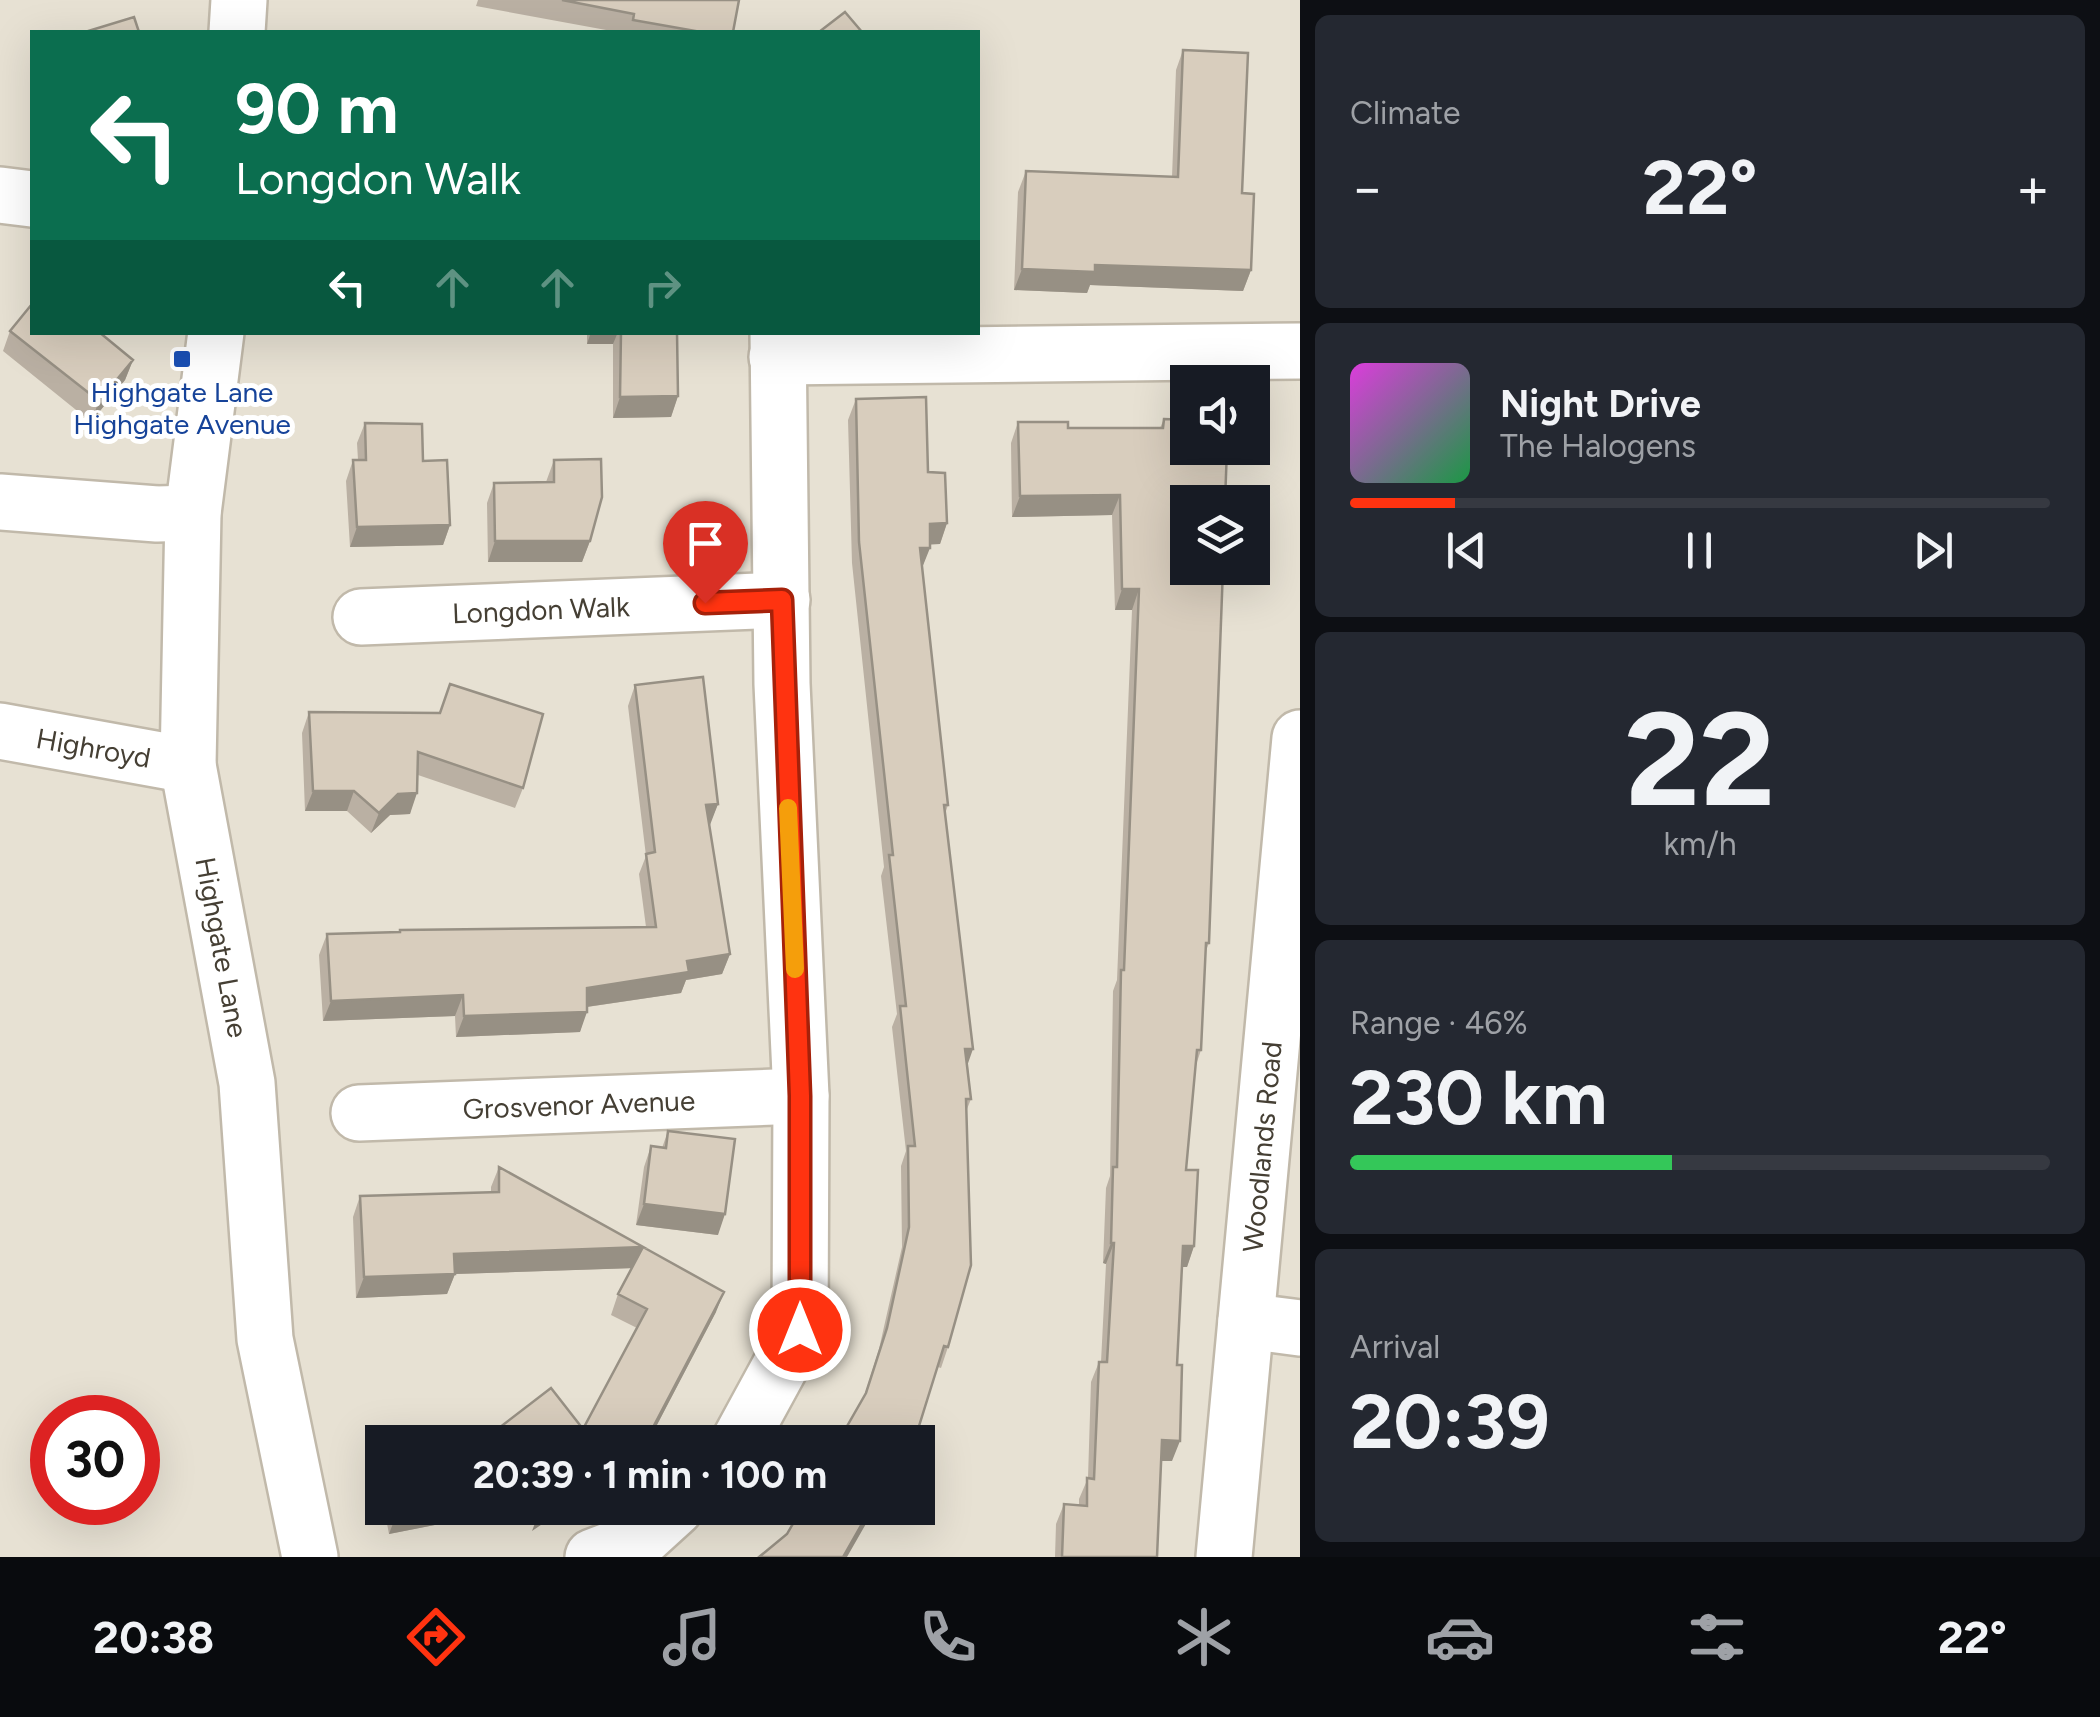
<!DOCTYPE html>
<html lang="en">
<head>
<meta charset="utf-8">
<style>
  :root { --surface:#171b24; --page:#242831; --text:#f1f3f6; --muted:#9ea1a6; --line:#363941; --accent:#ff3310 }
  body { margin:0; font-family:Figtree,sans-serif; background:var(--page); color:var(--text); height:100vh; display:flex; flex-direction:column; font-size:38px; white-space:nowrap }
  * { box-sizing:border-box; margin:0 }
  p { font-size:32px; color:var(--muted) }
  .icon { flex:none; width:55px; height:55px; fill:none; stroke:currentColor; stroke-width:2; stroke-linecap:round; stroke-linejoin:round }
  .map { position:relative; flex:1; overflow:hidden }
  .details { display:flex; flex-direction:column; gap:15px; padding:15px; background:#0d0f14; width:800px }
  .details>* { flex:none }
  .hud { position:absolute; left:30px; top:30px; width:950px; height:305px; border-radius:0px; box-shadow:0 10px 40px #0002; background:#0b6e4f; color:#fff; overflow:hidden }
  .controls { position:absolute; left:1170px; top:365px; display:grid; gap:20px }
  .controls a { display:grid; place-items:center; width:100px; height:100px; border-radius:0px; background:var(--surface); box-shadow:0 10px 40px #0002; font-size:50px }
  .speed { position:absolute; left:30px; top:1395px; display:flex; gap:20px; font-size:50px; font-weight:700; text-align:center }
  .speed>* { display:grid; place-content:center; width:130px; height:130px; border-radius:50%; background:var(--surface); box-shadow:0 10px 40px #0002; line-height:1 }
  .speed .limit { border:15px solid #d22; background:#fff; color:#111 }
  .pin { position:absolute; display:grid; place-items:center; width:85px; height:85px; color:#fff; margin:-102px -42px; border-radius:50% 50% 50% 0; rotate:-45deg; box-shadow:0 0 10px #0007 }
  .pin .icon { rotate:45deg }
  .me { position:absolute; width:110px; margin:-55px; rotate:0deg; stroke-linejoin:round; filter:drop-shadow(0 0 8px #0008) }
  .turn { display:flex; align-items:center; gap:35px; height:210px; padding:0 40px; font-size:45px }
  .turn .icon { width:130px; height:130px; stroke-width:2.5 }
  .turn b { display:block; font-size:70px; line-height:85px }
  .lanes { display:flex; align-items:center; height:95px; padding:0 40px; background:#0003; justify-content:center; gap:50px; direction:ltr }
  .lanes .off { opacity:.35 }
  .big { font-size:75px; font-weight:700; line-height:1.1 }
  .details .widget { flex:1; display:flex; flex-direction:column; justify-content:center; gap:15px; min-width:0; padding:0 35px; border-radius:15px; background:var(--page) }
  .details .dial { align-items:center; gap:0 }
  .dial b { font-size:130px; line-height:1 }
  .song { display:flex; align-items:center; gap:30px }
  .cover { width:120px; height:120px; border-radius:15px; background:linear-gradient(135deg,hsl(300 70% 55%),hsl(140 70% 35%)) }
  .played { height:10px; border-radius:5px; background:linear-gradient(90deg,var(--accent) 15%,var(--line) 15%) }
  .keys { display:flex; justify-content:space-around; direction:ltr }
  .heat { display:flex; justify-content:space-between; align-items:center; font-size:55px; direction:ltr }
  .charge { height:15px; border-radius:8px; background:linear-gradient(90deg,#34c759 46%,var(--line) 0) }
  .trip { position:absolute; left:365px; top:1425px; width:570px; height:100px; border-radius:0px; background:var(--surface); box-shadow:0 10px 40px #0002; font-weight:700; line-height:100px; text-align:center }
  .tabs { display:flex; height:160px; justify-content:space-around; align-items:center; background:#090b0e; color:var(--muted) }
  .tabs .icon { width:70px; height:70px }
  .tabs .selected { color:var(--accent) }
  .tabs b { font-size:45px; color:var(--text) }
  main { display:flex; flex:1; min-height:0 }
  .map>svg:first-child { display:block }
  .residential { fill:#e7e1d3; fill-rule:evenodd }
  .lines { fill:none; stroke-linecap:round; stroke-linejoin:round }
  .minor-casing { stroke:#c1b9aa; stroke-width:60 }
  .minor { stroke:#fff; stroke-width:55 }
  .wall { fill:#bab0a3 }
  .shaded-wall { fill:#979084 }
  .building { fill:#d8cdbd; stroke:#979084; stroke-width:2.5 }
  .route-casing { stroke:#a6210a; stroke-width:25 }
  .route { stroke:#ff3310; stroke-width:18 }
  .slow { stroke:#f59e0b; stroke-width:18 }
  .transit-dot { fill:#1a4fb4; stroke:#fff; stroke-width:4 }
  .labels { text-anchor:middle; stroke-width:10; stroke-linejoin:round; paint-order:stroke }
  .transit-label { font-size:28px; fill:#164399; stroke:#fff }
  .street-label { font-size:28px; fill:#453f34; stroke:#fff }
</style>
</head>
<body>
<main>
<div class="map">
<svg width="1300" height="1557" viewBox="0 0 1300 1557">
  <rect width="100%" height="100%" fill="#f3efe5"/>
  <path class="residential" d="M0,0h1300v1557h-1300zM32,32h946v300h-946zM1188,382h64v66h-64zM1188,502h64v66h-64zM52,1418h86v84h-86zM382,1442h536v66h-536z"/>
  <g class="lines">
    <defs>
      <g id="minor">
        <path d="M237,32l2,-32"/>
        <path d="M0,195l32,4"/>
        <path id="s1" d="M216,332l-23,181 -5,252 59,318 18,256 45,218"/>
        <path d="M777,357l523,-6"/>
        <path d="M0,502l157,12 36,-1"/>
        <path id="s2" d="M361,617l421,-17"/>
        <path id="s3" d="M0,731l188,34"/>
        <path id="s4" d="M359,1113l442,-17"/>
        <path d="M1246,1321l54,7"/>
        <path d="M739,1442l61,-112 1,-234 -19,-412 -4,-352"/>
        <path d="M593,1557l49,-19 33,-30"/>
        <path id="s5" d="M1224,1557l76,-819"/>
      </g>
    </defs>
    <use href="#minor" class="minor-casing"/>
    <use href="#minor" class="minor"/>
  </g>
  <path class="wall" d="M478,0h261l-6,32h-116l-141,-26z
    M1183,50l59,143 9,77 -8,21 -153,-6 -3,8 -73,-3 4,-98 8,-21 146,6 4,-107z
    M10,331l123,29 -8,20 -34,42 -88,-71z
    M587,332h90l1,64 -7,21 -58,1v-74h-26z
    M856,399l72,73 19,51 -7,21h-10l-8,24 26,237 -3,9 26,285 -4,10 -19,238 -7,21 -3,-1 -74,30 15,-48 23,-102 -1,-81 5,-15 -14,-124 5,-13 -16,-138 3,-9 -32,-304 -4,-143z
    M1164,419l45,524 -4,10 -4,97 -5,15 -10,105 8,76 -7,21h-5l-10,194h-11l-4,96h-102l1,-33 8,-20 15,1v-6l9,-21 3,-96 8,-20h2l5,-98 -3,-1 3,-75 4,-12 3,-185 4,-11 15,-370h-17l-3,-95 -100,2 -1,-74 7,-21 50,6h92z
    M365,423l58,38 27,64 -7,20 -93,2 -4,-66 7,-21h5l-1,-17z
    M554,460l36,81 -8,21h-94l-1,-59 7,-20 52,-1z
    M635,685l83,119 -9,21 21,129 -8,20 -36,6 -5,13 -94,14 -7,25 -124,5 -1,-21 -132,5 -4,-66 8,-21 319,-7 -7,-53 7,-18 -18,-150z
    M309,712l214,76 -8,20 -97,-33 -8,39 -20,1 -19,18 -24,-22h-42l-3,-78z
    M668,1131l50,104 -82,-10 8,-58 7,-21 11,2z
    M499,1167l217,145 -68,130h-207l142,-13 54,-101 -26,-13 7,-21 14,-26 -177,6 -8,20 -91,4 -3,-81 7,-21 131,-4v-5z
    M382,1459v43l-5,-27z
    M384,1508h137l-132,26z
    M876,1508h20l-6,8z"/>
  <path class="shaded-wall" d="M1095,265l156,5 -8,21 -153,-6 -3,8 -73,-3 8,-21z
    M591,332h27l-5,12h-26z
    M133,360l-8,20 -34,42 8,-21z
    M678,396l-7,21 -58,1 7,-21z
    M1120,495l-8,20 -100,2 8,-21z
    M947,523l-7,21 -17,1 7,-21z
    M450,525l-7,20 -93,2 7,-20z
    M495,541h95l-8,21h-94z
    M920,548h10l-8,20z
    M1122,589h17l-7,21h-17z
    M313,791h41l-7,20h-42z
    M417,793l-7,21 -20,1 -19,18 8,-20 19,-19z
    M718,804l-8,21 -12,1 8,-21z
    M730,954l-8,20 -36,6 -5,13 -102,15 8,-20 100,-27z
    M463,995l-8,21 -132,5 8,-20z
    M587,1012l-7,20 -124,5 8,-21z
    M965,1049h8l-7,20z
    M644,1204l81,10 -7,21 -82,-10z
    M1111,1243h3l-8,21 -3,-1z
    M1183,1246h11l-7,21h-11z
    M643,1247l-7,21 -181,6 -8,20 -91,4 8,-21 90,-23z
    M724,1292l-8,20 -68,130h-11z
    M1162,1440l18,1 -8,20h-17z
    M425,1508h96l-132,26 8,-21z
    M544,1508h22l-34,23 8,-21z
    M871,1508h4l-28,49h-4z"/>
  <path class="building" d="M562,0h177l-6,32h-32l-68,-12 1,-6z
    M845,12l17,20h-43z
    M134,17l5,15h-54z
    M1183,50l65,3 -6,140 12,1 -3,76 -156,-5v7l-73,-3 4,-98 152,6z
    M32,304v28h67l34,28 -34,41 -89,-70z
    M621,332h56l1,64 -58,1z
    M926,397l2,75 17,1 2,50 -17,1v24h-10l28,257h-4l29,244h-8l6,50h-5l5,166 -23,82 -4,-1 -30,96h-76l28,-49 21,-65 22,-101 -1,-81h7l-15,-140h6l-17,-151h4l-34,-313 -3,-143z
    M1164,419l24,1v28h39l-2,54h-37v66h35l-14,375h-3l-5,107h-4l-11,120h12l-4,76h-11l-6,119h5l-2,76 -18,-1 -5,117h-95l2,-53 23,2v-28l7,1 5,-117h8l7,-119h-3l2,-76h4l4,-197h3l15,-381h-17l-2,-94 -100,1 -2,-74h50v6h95z
    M365,423l57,1 1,37 24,-1 3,65 -93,2 -4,-67h13z
    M601,459l1,38 -12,44h-95l-1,-58 60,-1v-22z
    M703,677l15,127 -12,1 24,149 -43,7 2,11 -102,16v24l-123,4 -1,-21 -132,6 -4,-67 73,-2v-2l256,-3 -10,-73 9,-2 -20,-167z
    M450,684l93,30 -20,74 -105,-36 -1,41 -19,1 -19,19 -25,-22h-41l-4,-79 131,1z
    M668,1131l67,8 -10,75 -81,-10 7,-58 15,2z
    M499,1167l144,80 -189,7 1,20 -91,3 -4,-81 139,-4z
    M643,1247l81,45 -74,141 -13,9h-196l54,-11 56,-43 32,41 64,-120 -29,-15z
    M918,1451l5,3 -5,9z
    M395,1508h30l-28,5z
    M802,1508h69l-28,49h-84l28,-23z"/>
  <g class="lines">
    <defs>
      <path id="route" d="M705,603l77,-3 18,496v234"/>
    </defs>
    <use href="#route" class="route-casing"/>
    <use href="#route" class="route"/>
    <path class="slow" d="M788,808l7,161"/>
  </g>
  <rect class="transit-dot" x="172" y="349" width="20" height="20" rx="5"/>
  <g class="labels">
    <g class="transit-label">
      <text x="182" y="402">Highgate Lane<tspan x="182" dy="32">Highgate Avenue</tspan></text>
    </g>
    <g class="street-label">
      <text dy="10" stroke="none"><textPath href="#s2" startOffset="180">Longdon Walk</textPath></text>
      <text dy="10" stroke="none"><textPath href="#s3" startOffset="95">Highroyd</textPath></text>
      <text dy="10" stroke="none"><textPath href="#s1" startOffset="620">Highgate Lane</textPath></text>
      <text dy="10" stroke="none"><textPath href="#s4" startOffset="220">Grosvenor Avenue</textPath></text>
      <text dy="10" stroke="none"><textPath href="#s5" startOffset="412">Woodlands Road</textPath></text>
    </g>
  </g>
</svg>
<div class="controls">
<a><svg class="icon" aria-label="sound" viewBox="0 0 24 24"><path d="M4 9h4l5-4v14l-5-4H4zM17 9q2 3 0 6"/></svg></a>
<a><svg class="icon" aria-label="layers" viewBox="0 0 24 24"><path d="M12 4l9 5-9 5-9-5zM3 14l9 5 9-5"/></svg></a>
</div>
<div class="speed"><div class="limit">30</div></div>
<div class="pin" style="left:705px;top:603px;background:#d93025"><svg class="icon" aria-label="arrive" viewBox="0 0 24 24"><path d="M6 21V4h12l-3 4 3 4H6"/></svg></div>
<svg class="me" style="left:800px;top:1330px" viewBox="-20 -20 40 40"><circle r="17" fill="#ff3310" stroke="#fff" stroke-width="3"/><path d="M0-11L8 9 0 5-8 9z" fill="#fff"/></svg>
<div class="trip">20:39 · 1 min · 100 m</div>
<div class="hud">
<div class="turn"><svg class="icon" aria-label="left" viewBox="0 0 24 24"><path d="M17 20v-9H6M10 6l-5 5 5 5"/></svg><div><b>90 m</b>Longdon Walk</div></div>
<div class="lanes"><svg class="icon" aria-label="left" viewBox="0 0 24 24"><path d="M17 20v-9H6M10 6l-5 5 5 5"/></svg><svg class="icon off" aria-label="ahead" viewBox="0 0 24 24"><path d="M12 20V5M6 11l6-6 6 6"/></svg><svg class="icon off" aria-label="ahead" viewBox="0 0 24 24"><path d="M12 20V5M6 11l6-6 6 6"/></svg><svg class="icon off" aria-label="right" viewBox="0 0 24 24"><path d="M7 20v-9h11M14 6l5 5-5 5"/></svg></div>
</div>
</div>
<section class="details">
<div class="widget"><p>Climate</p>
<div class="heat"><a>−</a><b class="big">22°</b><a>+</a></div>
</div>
<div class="widget">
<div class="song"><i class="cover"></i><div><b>Night Drive</b><p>The Halogens</p></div></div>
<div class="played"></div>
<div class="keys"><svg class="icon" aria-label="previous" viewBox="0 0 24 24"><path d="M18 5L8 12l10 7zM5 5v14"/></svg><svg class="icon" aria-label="pause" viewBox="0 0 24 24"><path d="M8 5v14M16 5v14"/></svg><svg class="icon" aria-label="next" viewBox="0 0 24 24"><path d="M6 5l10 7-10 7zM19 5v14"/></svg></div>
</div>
<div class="widget dial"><b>22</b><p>km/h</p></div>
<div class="widget"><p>Range · 46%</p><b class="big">230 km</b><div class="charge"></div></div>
<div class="widget"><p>Arrival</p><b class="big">20:39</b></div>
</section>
</main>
<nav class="tabs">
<b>20:38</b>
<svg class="icon selected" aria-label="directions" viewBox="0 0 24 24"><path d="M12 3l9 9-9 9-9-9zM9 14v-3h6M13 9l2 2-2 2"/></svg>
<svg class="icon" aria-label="music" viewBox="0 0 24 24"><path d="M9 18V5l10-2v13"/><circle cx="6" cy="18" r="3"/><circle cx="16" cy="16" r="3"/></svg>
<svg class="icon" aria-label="phone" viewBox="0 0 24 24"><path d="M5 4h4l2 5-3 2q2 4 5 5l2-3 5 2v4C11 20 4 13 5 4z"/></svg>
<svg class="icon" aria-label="climate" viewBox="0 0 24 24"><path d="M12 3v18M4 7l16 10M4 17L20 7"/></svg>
<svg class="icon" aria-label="car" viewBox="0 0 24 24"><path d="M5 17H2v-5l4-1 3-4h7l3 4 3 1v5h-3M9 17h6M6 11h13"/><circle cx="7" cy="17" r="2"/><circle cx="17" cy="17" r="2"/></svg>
<svg class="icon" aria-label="filters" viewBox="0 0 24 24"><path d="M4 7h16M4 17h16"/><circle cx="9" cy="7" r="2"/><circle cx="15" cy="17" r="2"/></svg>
<b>22°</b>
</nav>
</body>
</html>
